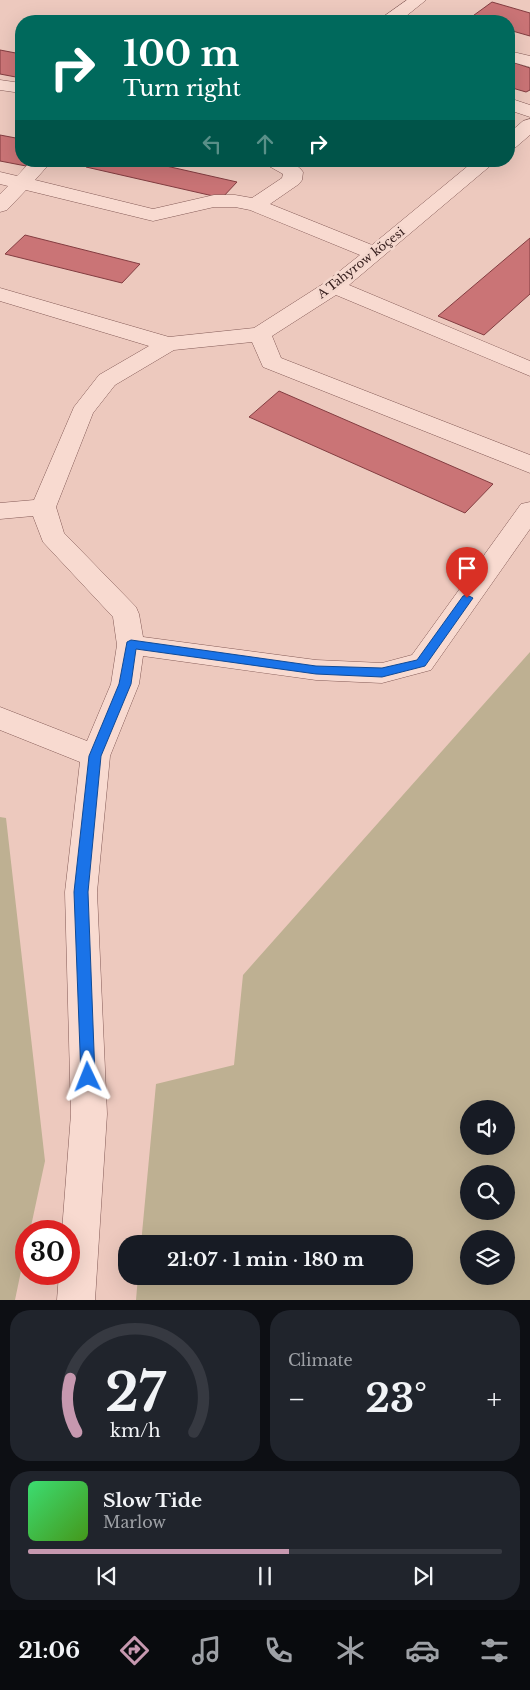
<!DOCTYPE html>
<html lang="en">
<head>
<meta charset="utf-8">
<style>
  :root { --surface:#171b24; --page:#20242c; --text:#f1f3f6; --muted:#9ea1a6; --line:#363941; --accent:#c698af }
  body { margin:0; font-family:"Libre Baskerville",serif; background:var(--page); color:var(--text); height:100vh; display:flex; flex-direction:column; font-size:19px; white-space:nowrap }
  * { box-sizing:border-box; margin:0 }
  p { font-size:16px; color:var(--muted) }
  .icon { flex:none; width:28px; height:28px; fill:none; stroke:currentColor; stroke-width:2; stroke-linecap:round; stroke-linejoin:round }
  .map { position:relative; height:1300px; overflow:hidden }
  .side { display:flex; flex-direction:column; gap:10px; padding:10px; background:#0d0f14; flex:1 }
  .side>* { flex:none }
  .hud { position:absolute; left:15px; top:15px; width:500px; height:152px; border-radius:20px; box-shadow:0 5px 20px #0002; background:#00695c; color:#fff; overflow:hidden }
  .fabs { position:absolute; left:460px; top:1100px; display:grid; gap:10px }
  .fabs a { display:grid; place-items:center; width:55px; height:55px; border-radius:50%; background:var(--surface); box-shadow:0 5px 20px #0002; font-size:25px }
  .speed { position:absolute; left:15px; top:1220px; display:flex; gap:10px; font-size:25px; font-weight:700; text-align:center }
  .speed>* { display:grid; place-content:center; width:65px; height:65px; border-radius:50%; background:var(--surface); box-shadow:0 5px 20px #0002; line-height:1 }
  .speed .limit { border:8px solid #d22; background:#fff; color:#111 }
  .pin { position:absolute; display:grid; place-items:center; width:42px; height:42px; color:#fff; margin:-51px -21px; border-radius:50% 50% 50% 0; rotate:-45deg; box-shadow:0 0 5px #0007 }
  .pin .icon { rotate:45deg }
  .me { position:absolute; width:55px; margin:-28px; rotate:358deg; stroke-linejoin:round; filter:drop-shadow(0 0 4px #0008) }
  .turn { display:flex; align-items:center; gap:18px; height:105px; padding:0 25px; font-size:22px }
  .turn .icon { width:65px; height:65px; stroke-width:2.5 }
  .turn b { display:block; font-size:35px; line-height:42px }
  .lanes { display:flex; align-items:center; height:48px; padding:0 25px; background:#0003; justify-content:center; gap:25px; direction:ltr }
  .lanes .off { opacity:.35 }
  .big { font-size:38px; font-weight:700; line-height:1.1 }
  .side .widget { flex:1; display:flex; flex-direction:column; justify-content:center; gap:8px; min-width:0; padding:0 18px; border-radius:20px; background:var(--page) }
  .side .dial { align-items:center; gap:0 }
  .dial svg { height:130px; overflow:visible; fill:none; stroke:var(--line); stroke-width:7; stroke-linecap:round; text-anchor:middle }
  .dial text { fill:var(--text); stroke:none }
  .song { display:flex; align-items:center; gap:15px }
  .cover { width:60px; height:60px; border-radius:8px; background:linear-gradient(135deg,hsl(140 70% 55%),hsl(100 70% 35%)) }
  .played { height:5px; border-radius:2px; background:linear-gradient(90deg,var(--accent) 55%,var(--line) 55%) }
  .keys { display:flex; justify-content:space-around; direction:ltr }
  .heat { display:flex; justify-content:space-between; align-items:center; font-size:28px; direction:ltr }
  .side .tiles { flex:1; display:grid; gap:10px; grid-template-columns:1fr 1fr }
  .widget:last-child { grid-column:span 2 }
  .trip { position:absolute; left:118px; top:1235px; width:295px; height:50px; border-radius:20px; background:var(--surface); box-shadow:0 5px 20px #0002; font-weight:700; line-height:50px; text-align:center }
  .menu { display:flex; height:80px; justify-content:space-around; align-items:center; background:#090b0e; color:var(--muted) }
  .menu .icon { width:35px; height:35px }
  .menu .on { color:var(--accent) }
  .menu b { font-size:22px; color:var(--text) }
  .map>svg:first-child { display:block }
  .cemetery { fill:#beb092; fill-rule:evenodd }
  .building { fill:#ca7476; stroke:#833d41 }
  .lines { fill:none; stroke-linecap:round; stroke-linejoin:round }
  .minor-casing { stroke:#845b57; stroke-width:1 }
  .minor { fill:#f8dad0; fill-rule:evenodd }
  .route { fill:#1a73e8; stroke:#114b97 }
  .labels { text-anchor:middle; stroke-width:5; stroke-linejoin:round; paint-order:stroke }
  .street-label { font-size:12px; fill:#341c1b; stroke:#f4d7cd }
</style>
</head>
<body>
<div class="map">
<svg width="530" height="1300" viewBox="0 0 530 1300">
  <rect width="100%" height="100%" fill="#edc9be"/>
  <path class="cemetery" d="M530,652v648h-394l2,-24h266v-32h-263l15,-160 78,-19 9,-90zM469,1109h37v37h-37zM469,1174h37v37h-37zM469,1239h37v37h-37z
    M0,817l6,1 39,343 -15,70h-4v16l-11,53h-15z"/>
  <path class="building" d="M492,2l38,11v23l-21,-6v-9h-28l-11,-3z
    M0,50l21,4v24l-21,-4z
    M509,61l21,7v22l-4,2 -17,-5z
    M0,135l21,4v22h10l-5,5 -26,-5z
    M92,161h52l93,21 -15,16 -136,-31z
    M25,235l115,29 -18,19 -117,-29z
    M530,238v56l-46,41 -46,-19z
    M279,391l214,93 -28,29 -216,-96z"/>
  <g class="lines">
    <defs>
      <path id="minor" d="M407,0h19l-26,21h-19l2,-4z
        M509,51l21,5v11l-21,-6z
        M0,80l21,3v10l-21,-3z
        M509,98l21,7v12l-21,-7z
        M530,119v16l-14,12 -7,2v-16l14,-12z
        M31,161h21l-17,19 118,29 61,-14h21l17,3 30,-20 1,-4 -16,-9 -3,-4c15,0 30,-2 39,11l-1,8 -3,4 -29,20 102,41 102,-84h22l-147,124 181,76v15l-194,-81 -64,41 9,22 249,97v18l-267,-106 -11,-25 -78,8 -59,35 -22,28 -37,94 8,26 72,74 3,7 4,23 173,23 66,3 30,-8 109,-151 9,-2v27l-99,141 -49,13 -66,-3 -173,-24 -4,28 -29,72 -13,136 10,222 -12,186h-38l2,-26h10v-43h-7l9,-117 -6,-222 15,-130 -80,-32v-23l87,34 24,-57 6,-39 -4,-28 -70,-75 -10,-26 -33,3v-16l34,-3 40,-93 25,-32 50,-29 -149,-45v-13l169,49 85,-9 72,-46 34,-27 -110,-45 -15,-3h-21l-61,14 -127,-31 -19,20 -7,2v-18l8,-8 -8,-2v-12l17,4z"/>
    </defs>
    <use href="#minor" class="minor-casing"/>
    <use href="#minor" class="minor"/>
  </g>
  <path class="route" d="M467,595l6,3 -48,68 -43,11 -66,-3 -180,-25 -5,35 -30,72 -13,136 7,185 -2,4 -5,2 -5,-2 -2,-4 -7,-185 15,-136 30,-72 8,-42 4,-2 185,26 66,2 35,-8 46,-64z"/>
  <g class="labels">
    <g class="street-label">
      <text transform="translate(361 263) rotate(-38)" y="4">A Tahyrow köçesi</text>
    </g>
  </g>
</svg>
<div class="fabs">
<a><svg class="icon" aria-label="sound" viewBox="0 0 24 24"><path d="M4 9h4l5-4v14l-5-4H4zM17 9q2 3 0 6"/></svg></a>
<a><svg class="icon" aria-label="search" viewBox="0 0 24 24"><circle cx="10" cy="10" r="6"/><path d="M15 15l6 6"/></svg></a>
<a><svg class="icon" aria-label="layers" viewBox="0 0 24 24"><path d="M12 4l9 5-9 5-9-5zM3 14l9 5 9-5"/></svg></a>
</div>
<div class="speed"><div class="limit">30</div></div>
<div class="pin" style="left:467px;top:598px;background:#d93025"><svg class="icon" aria-label="arrive" viewBox="0 0 24 24"><path d="M6 21V4h12l-3 4 3 4H6"/></svg></div>
<svg class="me" style="left:88px;top:1077px" viewBox="-20 -20 40 40"><path d="M0-17L14 15 0 8-14 15z" fill="#1a73e8" stroke="#fff" stroke-width="4"/></svg>
<div class="trip">21:07 · 1 min · 180 m</div>
<div class="hud">
<div class="turn"><svg class="icon" aria-label="right" viewBox="0 0 24 24"><path d="M7 20v-9h11M14 6l5 5-5 5"/></svg><div><b>100 m</b>Turn right</div></div>
<div class="lanes"><svg class="icon off" aria-label="left" viewBox="0 0 24 24"><path d="M17 20v-9H6M10 6l-5 5 5 5"/></svg><svg class="icon off" aria-label="ahead" viewBox="0 0 24 24"><path d="M12 20V5M6 11l6-6 6 6"/></svg><svg class="icon" aria-label="right" viewBox="0 0 24 24"><path d="M7 20v-9h11M14 6l5 5-5 5"/></svg></div>
</div>
</div>
<section class="side">
<div class="tiles">
<div class="widget dial"><svg viewBox="0 0 100 80">
<path d="M14 69A42 42 0 1 1 86 69"/>
<path d="M14 69A42 42 0 0 1 10 36" stroke="#c698af"/>
<text x="50" y="56" font-size="32" font-weight="700">27</text>
<text x="50" y="72" font-size="11">km/h</text>
</svg></div>
<div class="widget"><p>Climate</p>
<div class="heat"><a>−</a><b class="big">23°</b><a>+</a></div>
</div>
<div class="widget">
<div class="song"><i class="cover"></i><div><b>Slow Tide</b><p>Marlow</p></div></div>
<div class="played"></div>
<div class="keys"><svg class="icon" aria-label="previous" viewBox="0 0 24 24"><path d="M18 5L8 12l10 7zM5 5v14"/></svg><svg class="icon" aria-label="pause" viewBox="0 0 24 24"><path d="M8 5v14M16 5v14"/></svg><svg class="icon" aria-label="next" viewBox="0 0 24 24"><path d="M6 5l10 7-10 7zM19 5v14"/></svg></div>
</div>
</div>
</section>
<nav class="menu">
<b>21:06</b>
<svg class="icon on" aria-label="directions" viewBox="0 0 24 24"><path d="M12 3l9 9-9 9-9-9zM9 14v-3h6M13 9l2 2-2 2"/></svg>
<svg class="icon" aria-label="music" viewBox="0 0 24 24"><path d="M9 18V5l10-2v13"/><circle cx="6" cy="18" r="3"/><circle cx="16" cy="16" r="3"/></svg>
<svg class="icon" aria-label="phone" viewBox="0 0 24 24"><path d="M5 4h4l2 5-3 2q2 4 5 5l2-3 5 2v4C11 20 4 13 5 4z"/></svg>
<svg class="icon" aria-label="climate" viewBox="0 0 24 24"><path d="M12 3v18M4 7l16 10M4 17L20 7"/></svg>
<svg class="icon" aria-label="car" viewBox="0 0 24 24"><path d="M5 17H2v-5l4-1 3-4h7l3 4 3 1v5h-3M9 17h6M6 11h13"/><circle cx="7" cy="17" r="2"/><circle cx="17" cy="17" r="2"/></svg>
<svg class="icon" aria-label="filters" viewBox="0 0 24 24"><path d="M4 7h16M4 17h16"/><circle cx="9" cy="7" r="2"/><circle cx="15" cy="17" r="2"/></svg>
</nav>
</body>
</html>
